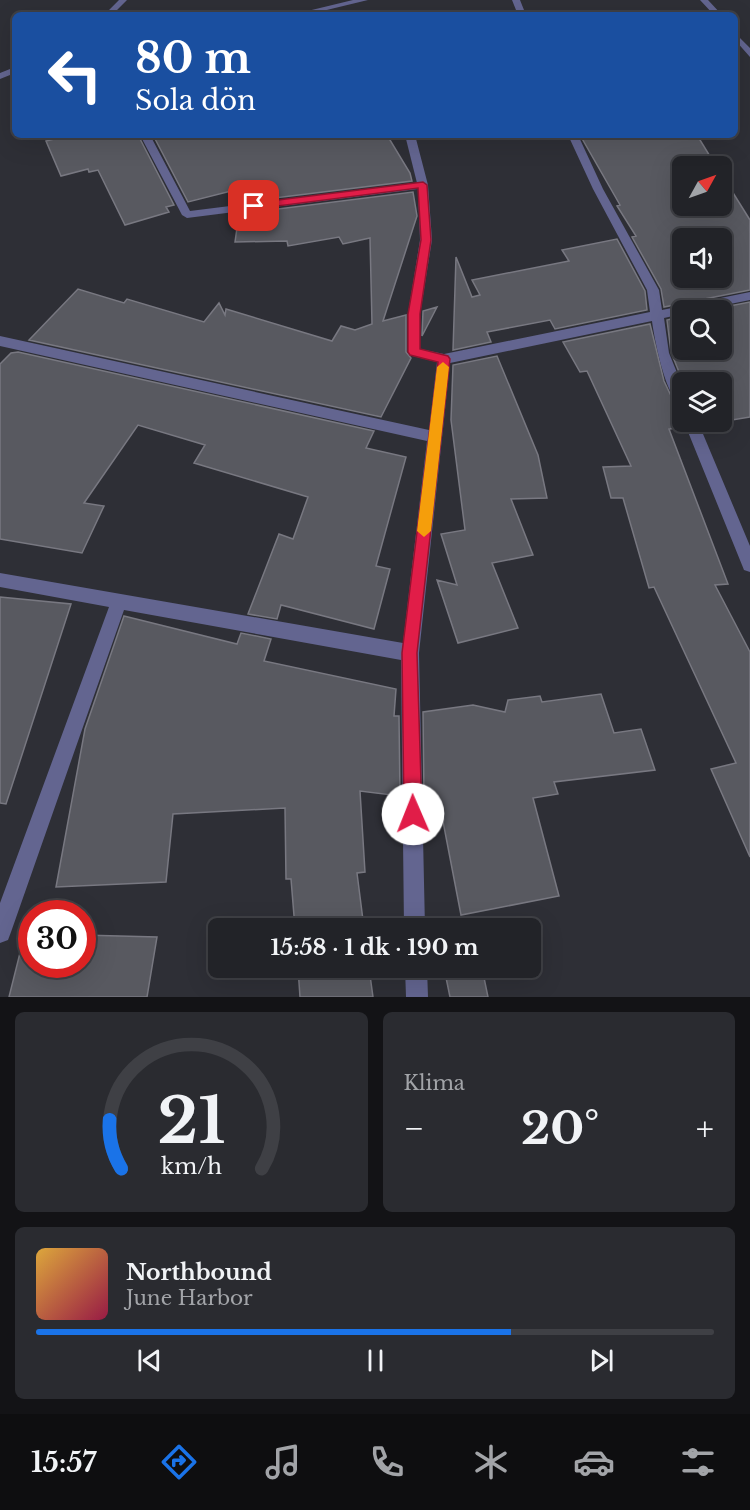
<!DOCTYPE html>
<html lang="tr">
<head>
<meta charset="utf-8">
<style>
  :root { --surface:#222328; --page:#2a2b30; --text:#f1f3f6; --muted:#a2a4a8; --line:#3f4045; --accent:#1a73e8 }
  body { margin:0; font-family:"Libre Baskerville",serif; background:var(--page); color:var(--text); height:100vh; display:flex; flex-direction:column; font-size:22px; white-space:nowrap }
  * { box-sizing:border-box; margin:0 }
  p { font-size:20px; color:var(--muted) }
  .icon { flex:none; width:33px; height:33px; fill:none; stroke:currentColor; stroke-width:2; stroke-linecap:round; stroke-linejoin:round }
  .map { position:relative; height:997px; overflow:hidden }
  .drawer { display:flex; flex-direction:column; gap:15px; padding:15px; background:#131316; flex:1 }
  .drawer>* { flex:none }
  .hud { position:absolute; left:12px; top:12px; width:726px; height:126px; border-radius:9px; box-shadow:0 6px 24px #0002,0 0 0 2px var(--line); background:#1a4fa0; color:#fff; overflow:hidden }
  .needle { width:39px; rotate:50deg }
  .tools { position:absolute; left:672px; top:156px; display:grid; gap:12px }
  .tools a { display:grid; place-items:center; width:60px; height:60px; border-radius:9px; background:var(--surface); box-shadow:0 6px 24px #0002,0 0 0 2px var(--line); font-size:30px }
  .speed { position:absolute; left:18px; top:900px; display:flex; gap:12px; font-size:30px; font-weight:700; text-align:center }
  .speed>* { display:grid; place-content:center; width:78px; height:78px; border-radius:50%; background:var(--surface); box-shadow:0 6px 24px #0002,0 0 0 2px var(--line); line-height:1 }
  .speed .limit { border:9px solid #d22; background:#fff; color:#111 }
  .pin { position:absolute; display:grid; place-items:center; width:51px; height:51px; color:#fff; margin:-26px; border-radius:12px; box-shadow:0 3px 9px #0006 }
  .me { position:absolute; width:66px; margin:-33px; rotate:359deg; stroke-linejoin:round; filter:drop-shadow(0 0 4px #0008) }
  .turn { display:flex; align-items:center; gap:21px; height:126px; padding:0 24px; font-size:27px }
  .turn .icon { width:78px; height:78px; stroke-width:2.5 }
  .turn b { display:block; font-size:42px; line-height:51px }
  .big { font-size:45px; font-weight:700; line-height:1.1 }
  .drawer .card { flex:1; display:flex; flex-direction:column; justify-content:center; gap:9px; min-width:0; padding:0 21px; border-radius:9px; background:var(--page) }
  .drawer .dial { align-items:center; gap:0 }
  .dial svg { height:156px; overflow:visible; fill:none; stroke:var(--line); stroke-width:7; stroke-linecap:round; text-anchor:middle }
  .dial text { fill:var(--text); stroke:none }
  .song { display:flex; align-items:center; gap:18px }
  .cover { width:72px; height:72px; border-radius:9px; background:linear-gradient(135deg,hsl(40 70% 55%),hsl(340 70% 35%)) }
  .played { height:6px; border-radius:3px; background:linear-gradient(90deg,var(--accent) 70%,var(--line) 70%) }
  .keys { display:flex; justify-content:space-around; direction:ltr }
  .heat { display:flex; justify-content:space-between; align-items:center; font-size:33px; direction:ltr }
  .drawer .tiles { flex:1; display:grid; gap:15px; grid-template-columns:1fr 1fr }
  .card:last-child { grid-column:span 2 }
  .trip { position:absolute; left:208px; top:918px; width:333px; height:60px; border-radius:9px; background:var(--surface); box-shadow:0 6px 24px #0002,0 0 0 2px var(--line); font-weight:700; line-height:60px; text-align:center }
  .menu { display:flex; height:96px; justify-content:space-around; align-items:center; background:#0e0e10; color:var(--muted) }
  .menu .icon { width:42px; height:42px }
  .menu .active { color:var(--accent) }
  .menu b { font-size:27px; color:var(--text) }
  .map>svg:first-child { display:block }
  .building { fill:#585960; stroke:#787881; stroke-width:1.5; fill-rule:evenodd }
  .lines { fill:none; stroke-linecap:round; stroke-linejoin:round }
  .minor { fill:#636590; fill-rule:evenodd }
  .route { fill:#e11d48; stroke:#92132f; stroke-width:1.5 }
  .slow { fill:#f59e0b }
</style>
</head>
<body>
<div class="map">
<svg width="750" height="997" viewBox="0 0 750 997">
  <rect width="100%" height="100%" fill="#2e2f36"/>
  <path class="building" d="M71,135h67l36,70 -8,2 3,5 -44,13 -27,-55 -9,2 -1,-3 -27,7 -15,-35z
    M153,135h234l23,38 2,8 -171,21 2,-14 -55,14z
    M580,135h117l19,31h-34v40h40v-31l28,45v70l-86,17 -3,-18 -29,-52 4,-1 -19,-30 3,-1zM682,238h40v40h-40z
    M413,192l4,24 -34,105 23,-6v37l5,6 -30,59 -352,-77 49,-51 46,14 3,-4 77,23 15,-19 6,12 1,-6 106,32 9,-15 14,4 17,-6 -2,-86 -27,6 -4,-7 -51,9 -1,-5 -52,1 4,-28z
    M617,239l28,52 2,19 -92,19 -5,-9 -63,12 4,10 -38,8 3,-93 16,40 8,-2 -8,-15 97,-19 -7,-11z
    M750,302v115l-48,8 -2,-3h22v-40h-39l-12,-30 -4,-32 15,-4v34h40v-40h-13z
    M437,307l-15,29 1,-25z
    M650,324l14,57 10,21 8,5 2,20 -15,2 59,155 -13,1 35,67v205l-39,-88 25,-6 -82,-176 -5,1 -26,-90h-12l-8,-31 28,-1 -44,-95 -7,1 -17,-30z
    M18,352l356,79 -8,17 40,9 -30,109 14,3 -16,60 -93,-24 -4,14 -29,-5 31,-80 14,5 15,-42 -114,-34 11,-18 -67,-20 -54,78 20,3 -22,47 -82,-14v-175l11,-11z
    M497,356l41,99 9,43 -36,1 22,56 -41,8 26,65 -60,15 -21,-63 20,5 -16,-51 24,-4 -14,-110 2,-55z
    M0,597l71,7 -65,200 -6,-1z
    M124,616l113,28 4,-11 30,6 -7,22 132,28 -2,27h5l1,80 -40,-5 5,81 -8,1 7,55h-69l-4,-49h-5l-1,-71 -112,6 -7,68 -110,5 29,-158z
    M601,694l13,39 27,-4 14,41 -101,12 4,12 -25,4 26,98 -98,19 -20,-104 -7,1 -2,-13 -8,-1 -1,-86 50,-7 32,7 3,-12 32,-4 2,6z
    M472,920l2,8h-37v-1z
    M25,933h7v31h50v-29l75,2 -10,60h-138z
    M298,968h71l4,29h-73z
    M444,968h38l6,29h-38z"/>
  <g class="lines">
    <path class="minor" d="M119,0h8l-15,15h-8z
      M353,0h15l-62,15h-15z
      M512,0h8l6,15h-8z
      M700,0h8l14,15h-8z
      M735,33l15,15v9l-15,-17z
      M15,67v6l-15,6v-6z
      M140,135h10l40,76 227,-28 -12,-48h10l13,50 4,55 -12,74v35l24,5 206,-42 -3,-22 -54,-101 -25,-54h10l25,54 56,101 3,20 88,-18v8l-50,10h-18v4l-18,4 5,35 13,32v20c-16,-5 -28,-68 -30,-84l-202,42 -31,290 6,275h-21l-3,-268 -277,-50 -113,322 -3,8 -8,3v-40l109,-296 -109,-20v-14l403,70 24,-202 -427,-95v-10l429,94 8,-68 -28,-7 -1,-3v-38l12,-74 -2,-51 -231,29 -5,-3z
      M684,422h14l52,124v26l-6,-2 -2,-5z
      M405,968h22l1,29h-22z"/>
  </g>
  <path class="route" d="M423,182l4,3 4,55 -11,74v35l28,7 2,3 -33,294 5,161 -3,6 -6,3 -6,-3 -3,-6 -2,-161 36,-291 -28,-7 -2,-3v-38l13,-74 -3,-52 -164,21 -5,-3 5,-3z"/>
  <path class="slow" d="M443,362l6,5 -18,164 -7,6 -7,-6 20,-164z"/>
</svg>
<div class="tools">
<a><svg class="needle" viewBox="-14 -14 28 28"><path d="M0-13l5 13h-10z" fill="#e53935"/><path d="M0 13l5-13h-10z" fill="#a2a4a8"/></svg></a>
<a><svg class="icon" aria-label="sound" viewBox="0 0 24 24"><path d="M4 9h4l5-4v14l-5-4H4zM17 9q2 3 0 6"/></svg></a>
<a><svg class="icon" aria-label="search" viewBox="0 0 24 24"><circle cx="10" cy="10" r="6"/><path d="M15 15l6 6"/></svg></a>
<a><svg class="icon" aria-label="layers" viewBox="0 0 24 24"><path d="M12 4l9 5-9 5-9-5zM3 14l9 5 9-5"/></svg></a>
</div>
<div class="speed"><div class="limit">30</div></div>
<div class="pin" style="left:254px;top:206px;background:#d93025"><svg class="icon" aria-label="arrive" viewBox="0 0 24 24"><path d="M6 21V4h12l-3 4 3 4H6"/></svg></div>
<svg class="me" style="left:413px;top:814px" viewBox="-20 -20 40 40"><circle r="19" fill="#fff"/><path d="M0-13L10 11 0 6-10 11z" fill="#e11d48"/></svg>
<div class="trip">15:58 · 1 dk · 190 m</div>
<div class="hud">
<div class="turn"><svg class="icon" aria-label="left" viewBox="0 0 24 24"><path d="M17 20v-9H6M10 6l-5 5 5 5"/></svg><div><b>80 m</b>Sola dön</div></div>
</div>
</div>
<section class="drawer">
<div class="tiles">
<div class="card dial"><svg viewBox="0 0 100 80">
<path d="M14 69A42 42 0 1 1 86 69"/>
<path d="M14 69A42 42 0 0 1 8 44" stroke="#1a73e8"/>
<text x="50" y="56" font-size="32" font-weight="700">21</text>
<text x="50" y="72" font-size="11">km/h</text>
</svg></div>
<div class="card"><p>Klima</p>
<div class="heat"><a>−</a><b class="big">20°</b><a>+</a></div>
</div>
<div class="card">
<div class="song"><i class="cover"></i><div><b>Northbound</b><p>June Harbor</p></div></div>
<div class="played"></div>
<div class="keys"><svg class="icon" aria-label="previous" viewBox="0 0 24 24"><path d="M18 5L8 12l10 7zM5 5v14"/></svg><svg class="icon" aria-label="pause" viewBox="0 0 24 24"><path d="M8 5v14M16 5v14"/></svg><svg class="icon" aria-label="next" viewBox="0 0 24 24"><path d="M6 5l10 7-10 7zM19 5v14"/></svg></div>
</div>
</div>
</section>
<nav class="menu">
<b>15:57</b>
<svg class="icon active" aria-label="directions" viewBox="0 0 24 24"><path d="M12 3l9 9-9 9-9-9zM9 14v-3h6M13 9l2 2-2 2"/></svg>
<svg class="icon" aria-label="music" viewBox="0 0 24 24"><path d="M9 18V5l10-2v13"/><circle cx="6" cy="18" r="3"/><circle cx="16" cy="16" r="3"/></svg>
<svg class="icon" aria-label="phone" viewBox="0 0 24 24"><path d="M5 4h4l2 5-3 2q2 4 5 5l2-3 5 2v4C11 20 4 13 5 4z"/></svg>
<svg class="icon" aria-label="climate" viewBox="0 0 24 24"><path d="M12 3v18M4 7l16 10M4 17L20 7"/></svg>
<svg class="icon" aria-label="car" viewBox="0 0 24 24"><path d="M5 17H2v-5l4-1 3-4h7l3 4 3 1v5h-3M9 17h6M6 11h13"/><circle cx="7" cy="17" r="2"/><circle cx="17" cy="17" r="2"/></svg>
<svg class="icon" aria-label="filters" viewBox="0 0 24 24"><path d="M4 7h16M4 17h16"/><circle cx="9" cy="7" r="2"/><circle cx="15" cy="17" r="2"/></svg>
</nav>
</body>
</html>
